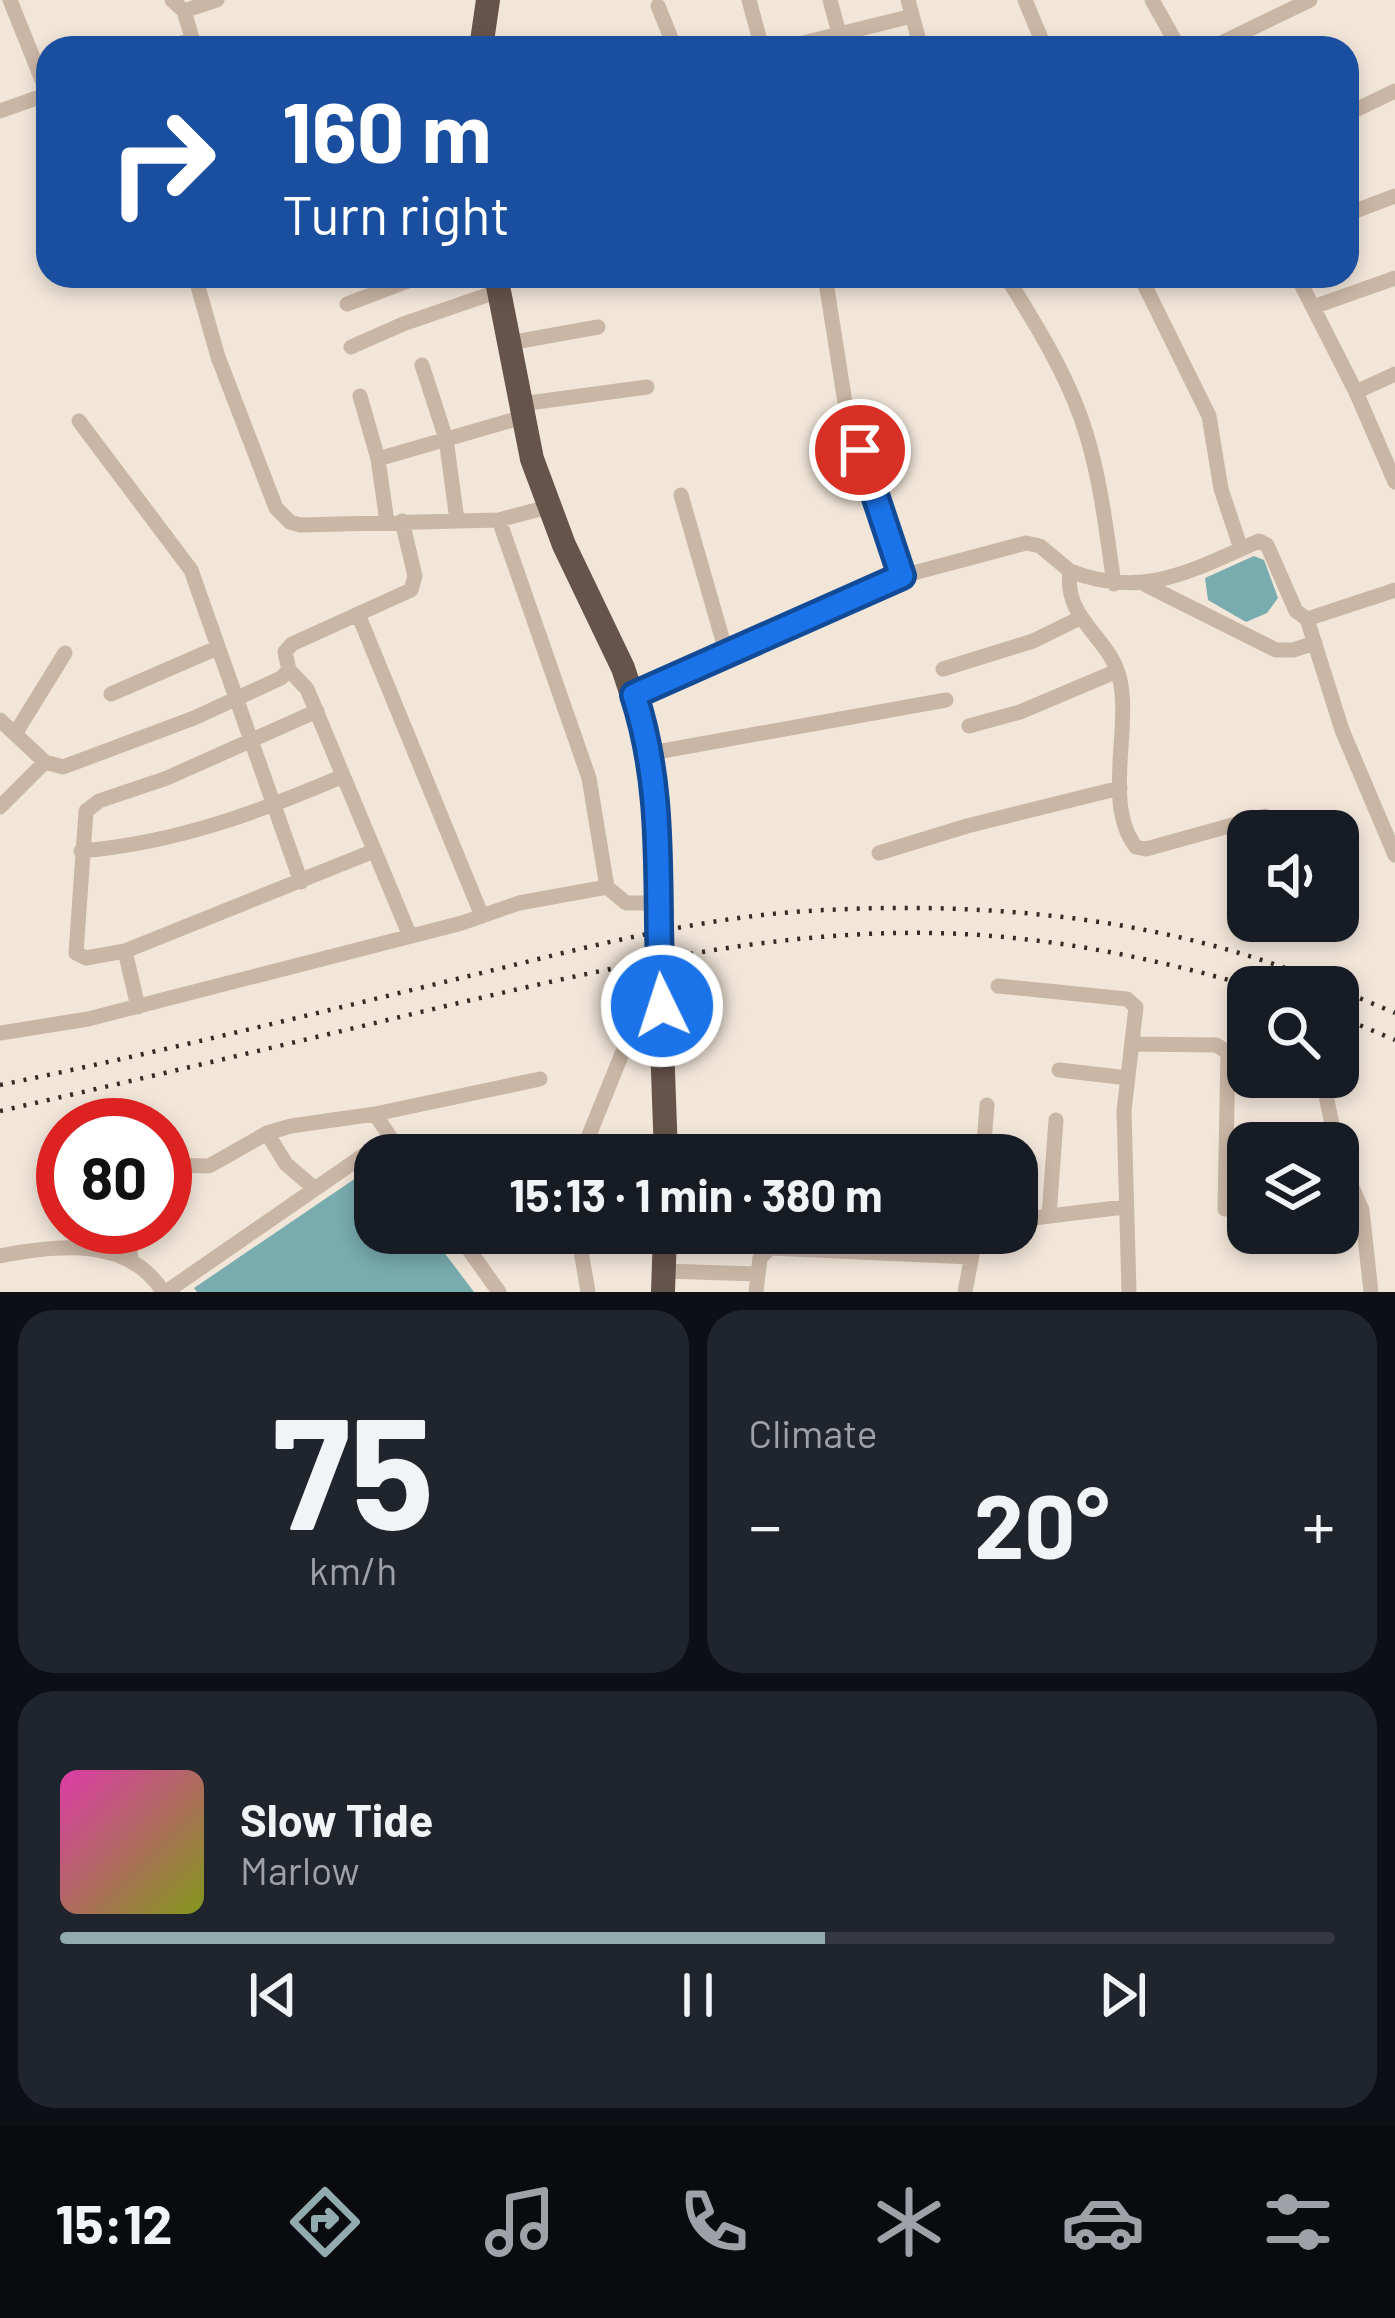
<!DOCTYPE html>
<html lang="en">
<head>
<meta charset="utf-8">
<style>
  :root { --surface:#171b24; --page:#20242c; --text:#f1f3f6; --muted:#9ea1a6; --line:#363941; --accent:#91abae }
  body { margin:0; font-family:Barlow,sans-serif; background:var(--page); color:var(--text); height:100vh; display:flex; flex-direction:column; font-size:45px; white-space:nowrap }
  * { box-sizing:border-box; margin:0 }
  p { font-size:39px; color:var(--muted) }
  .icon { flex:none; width:66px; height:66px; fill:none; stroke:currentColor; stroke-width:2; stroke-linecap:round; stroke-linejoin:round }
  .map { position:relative; height:1292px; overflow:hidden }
  .details { display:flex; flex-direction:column; gap:18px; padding:18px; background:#0d0f14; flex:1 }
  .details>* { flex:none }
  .hud { position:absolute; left:36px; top:36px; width:1323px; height:252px; border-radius:36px; box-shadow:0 6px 18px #0003; background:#1a4fa0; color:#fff; overflow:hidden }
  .tools { position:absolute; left:1227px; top:810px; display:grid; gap:24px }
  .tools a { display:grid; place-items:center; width:132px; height:132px; border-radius:24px; background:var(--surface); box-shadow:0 6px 18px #0003; font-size:60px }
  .speed { position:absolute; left:36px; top:1098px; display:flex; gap:24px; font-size:60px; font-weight:700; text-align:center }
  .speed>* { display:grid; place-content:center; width:156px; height:156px; border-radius:50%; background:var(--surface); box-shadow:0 6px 18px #0003; line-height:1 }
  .speed .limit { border:18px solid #d22; background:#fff; color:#111 }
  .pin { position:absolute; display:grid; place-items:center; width:102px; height:102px; color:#fff; margin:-51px; border:6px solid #fff; border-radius:50%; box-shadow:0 3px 12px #0007 }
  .me { position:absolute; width:132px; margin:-66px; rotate:356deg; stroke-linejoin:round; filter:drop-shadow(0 0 9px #0008) }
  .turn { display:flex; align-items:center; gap:42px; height:252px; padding:0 48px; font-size:54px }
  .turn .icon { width:156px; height:156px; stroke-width:2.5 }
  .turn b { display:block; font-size:84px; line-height:102px }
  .big { font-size:90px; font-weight:700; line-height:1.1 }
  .details .widget { flex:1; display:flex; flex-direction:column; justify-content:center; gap:18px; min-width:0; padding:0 42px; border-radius:36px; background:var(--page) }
  .details .dial { align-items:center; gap:0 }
  .dial b { font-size:156px; line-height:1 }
  .song { display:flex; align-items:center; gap:36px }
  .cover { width:144px; height:144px; border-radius:18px; background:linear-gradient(135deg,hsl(320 70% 55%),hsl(70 70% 35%)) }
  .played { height:12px; border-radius:6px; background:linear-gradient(90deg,var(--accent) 60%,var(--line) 60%) }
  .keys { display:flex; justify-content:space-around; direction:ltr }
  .heat { display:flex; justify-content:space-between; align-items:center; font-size:66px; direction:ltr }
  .details .tiles { flex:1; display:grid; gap:18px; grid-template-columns:1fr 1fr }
  .widget:last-child { grid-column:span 2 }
  .trip { position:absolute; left:354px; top:1134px; width:684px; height:120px; border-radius:36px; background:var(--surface); box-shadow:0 6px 18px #0003; font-weight:700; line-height:120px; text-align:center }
  .menu { display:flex; height:192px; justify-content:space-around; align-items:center; background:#090b0e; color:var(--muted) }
  .menu .icon { width:84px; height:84px }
  .menu .on { color:var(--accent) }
  .menu b { font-size:54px; color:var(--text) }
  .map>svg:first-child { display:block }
  .water { fill:#78acaf }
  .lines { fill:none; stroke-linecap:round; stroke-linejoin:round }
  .minor { stroke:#cab6a5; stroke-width:15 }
  .trunk { stroke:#66544a; stroke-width:24 }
  .rail { stroke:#352b26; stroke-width:4.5; stroke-dasharray:3 9; stroke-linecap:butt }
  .route-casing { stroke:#114b97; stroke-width:30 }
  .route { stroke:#1a73e8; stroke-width:21 }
</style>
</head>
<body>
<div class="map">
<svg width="1395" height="1292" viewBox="0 0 1395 1292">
  <rect width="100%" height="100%" fill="#f2e6d9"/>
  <path class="water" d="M1254,556l10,4 14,38 -11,15 -21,9 -38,-22 -3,-22z
    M375,1165v68h59l6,14 34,45h-277l-3,-4z"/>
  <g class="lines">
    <path class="minor" d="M10,0l38,95
      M172,0l12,11 33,-11
      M749,0l13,48
      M830,0l9,33
      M908,0l13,48
      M1025,0l20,48
      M1152,0l27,48
      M658,6l17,42
      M184,11l11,37
      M170,48l22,-9
      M783,48l129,-32
      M1211,48l99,-48
      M0,111l48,-17
      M1347,114l48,-23
      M1347,214l48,-18
      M195,276l23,81 58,151 14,14 10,3 199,-5 49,-13
      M825,276l21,133 56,167
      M1006,276c28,46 57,91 75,142 19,53 25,111 33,166
      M1140,276l69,140 12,73 20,60
      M1297,276l59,116 39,90
      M347,304l74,-28
      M1313,307l82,-29
      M509,343l89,-16
      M351,347l52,-23 96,-33
      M422,365l24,74 11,81
      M1356,392l39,-18
      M360,396l18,63 9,63
      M521,404l126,-17
      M79,421l112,149 110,312
      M378,459l145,-42
      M681,495l46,160
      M499,520l90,258 18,109
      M1070,571c74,29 122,-1 189,-30l8,4 29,66 11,8 88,-29
      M1146,585l130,65h17l22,-7
      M358,614l124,302
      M1307,619l35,111 53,125
      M943,669l90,-28 47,-23
      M289,670l18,19 103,247
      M111,694l106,-46
      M634,695l268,-119 124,-33 14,3 30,25c-7,49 41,66 50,109 11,49 -17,125 16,167l10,2 119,-33
      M317,711l-150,67 -68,23 -13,10 -10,142 10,5 39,-7 249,-100
      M0,720l45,42 18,5 131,-49 87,-40 8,-8 -4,-18 7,-8 119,-54 4,-14 -13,-55
      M969,726l51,-14 97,-41
      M15,734l50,-81
      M651,753l295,-53
      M0,807l45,-45
      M81,851c94,-8 176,-38 262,-75
      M879,853l88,-27 153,-38
      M125,951l13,56
      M998,986l129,13 9,8 -12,104 5,181
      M0,1033l88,-14 374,-96 57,-20 88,-16 19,16h31
      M1133,1044l83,1 12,7 -3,157
      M1059,1070l69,8
      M1322,1077l14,66
      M375,1114l27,41
      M267,1133l19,31 28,24
      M581,1155l53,-131 11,-13 17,-5
      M983,1155l4,-50
      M1338,1155l24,55 9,82
      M165,1165l44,1 58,-33 24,-7 84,-12 165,-35
      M51,1180l12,-3
      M1049,1216l7,-96
      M1017,1220l107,-13
      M127,1227l4,33
      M457,1233l42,59
      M578,1233l10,59
      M465,1243l27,2 24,-12
      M0,1256c56,-11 129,-20 163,36
      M664,1271l93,3
      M166,1292l224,-155
      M756,1292l4,-34 10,-10 201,9
      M965,1292l11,-59"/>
    <path class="trunk" d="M481,48l7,-48
      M496,276l36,183 32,86 59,123 28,85 8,73 -2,77 9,252
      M663,1292l2,-59"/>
    <path class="rail" d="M1338,989l57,24
      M1338,1016l57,24
      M0,1085c157,-32 313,-71 469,-109 111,-27 225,-58 339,-65 177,-11 361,6 526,76
      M0,1111c150,-34 300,-70 450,-106 158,-37 320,-75 483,-72 109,2 217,24 321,54"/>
  </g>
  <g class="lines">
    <defs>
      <path id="route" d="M662,1006c-8,-107 6,-207 -28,-311l268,-119 -42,-126"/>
    </defs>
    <use href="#route" class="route-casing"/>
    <use href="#route" class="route"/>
  </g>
</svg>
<div class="tools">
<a><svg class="icon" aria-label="sound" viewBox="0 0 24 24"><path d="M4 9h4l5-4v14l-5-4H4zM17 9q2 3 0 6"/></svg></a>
<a><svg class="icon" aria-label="search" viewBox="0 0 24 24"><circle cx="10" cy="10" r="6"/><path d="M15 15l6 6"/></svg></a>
<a><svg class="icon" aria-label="layers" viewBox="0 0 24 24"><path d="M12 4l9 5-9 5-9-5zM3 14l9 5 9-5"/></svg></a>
</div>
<div class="speed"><div class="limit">80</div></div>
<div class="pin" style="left:860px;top:450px;background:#d93025"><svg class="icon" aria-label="arrive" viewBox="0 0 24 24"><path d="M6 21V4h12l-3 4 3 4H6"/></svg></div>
<svg class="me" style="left:662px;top:1006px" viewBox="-20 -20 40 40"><circle r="17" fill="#1a73e8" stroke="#fff" stroke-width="3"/><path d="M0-11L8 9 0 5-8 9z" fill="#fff"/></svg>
<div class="trip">15:13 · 1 min · 380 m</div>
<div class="hud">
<div class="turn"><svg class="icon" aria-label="right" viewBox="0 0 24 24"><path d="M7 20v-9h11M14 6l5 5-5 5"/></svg><div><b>160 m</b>Turn right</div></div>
</div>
</div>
<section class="details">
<div class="tiles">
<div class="widget dial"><b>75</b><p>km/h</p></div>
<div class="widget"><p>Climate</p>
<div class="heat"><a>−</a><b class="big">20°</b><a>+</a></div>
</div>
<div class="widget">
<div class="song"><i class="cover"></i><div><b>Slow Tide</b><p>Marlow</p></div></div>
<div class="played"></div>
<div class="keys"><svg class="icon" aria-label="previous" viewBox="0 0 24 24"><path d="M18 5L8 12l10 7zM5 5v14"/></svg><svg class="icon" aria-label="pause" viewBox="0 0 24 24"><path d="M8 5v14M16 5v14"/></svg><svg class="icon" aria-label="next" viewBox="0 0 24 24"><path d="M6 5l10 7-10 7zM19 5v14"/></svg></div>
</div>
</div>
</section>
<nav class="menu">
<b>15:12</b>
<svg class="icon on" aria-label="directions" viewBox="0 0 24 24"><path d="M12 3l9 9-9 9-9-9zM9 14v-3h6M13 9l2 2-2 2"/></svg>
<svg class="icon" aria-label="music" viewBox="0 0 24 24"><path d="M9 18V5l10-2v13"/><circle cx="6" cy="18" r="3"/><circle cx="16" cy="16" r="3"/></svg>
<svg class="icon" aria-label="phone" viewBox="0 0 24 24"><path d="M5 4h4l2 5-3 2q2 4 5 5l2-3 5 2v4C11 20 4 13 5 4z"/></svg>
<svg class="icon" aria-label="climate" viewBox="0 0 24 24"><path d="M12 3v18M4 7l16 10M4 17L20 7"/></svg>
<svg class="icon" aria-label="car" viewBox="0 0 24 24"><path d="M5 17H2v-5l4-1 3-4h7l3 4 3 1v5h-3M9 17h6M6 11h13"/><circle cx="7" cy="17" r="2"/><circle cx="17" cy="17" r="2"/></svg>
<svg class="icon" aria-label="filters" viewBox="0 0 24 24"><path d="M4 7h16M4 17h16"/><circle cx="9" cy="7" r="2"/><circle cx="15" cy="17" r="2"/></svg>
</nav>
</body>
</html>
